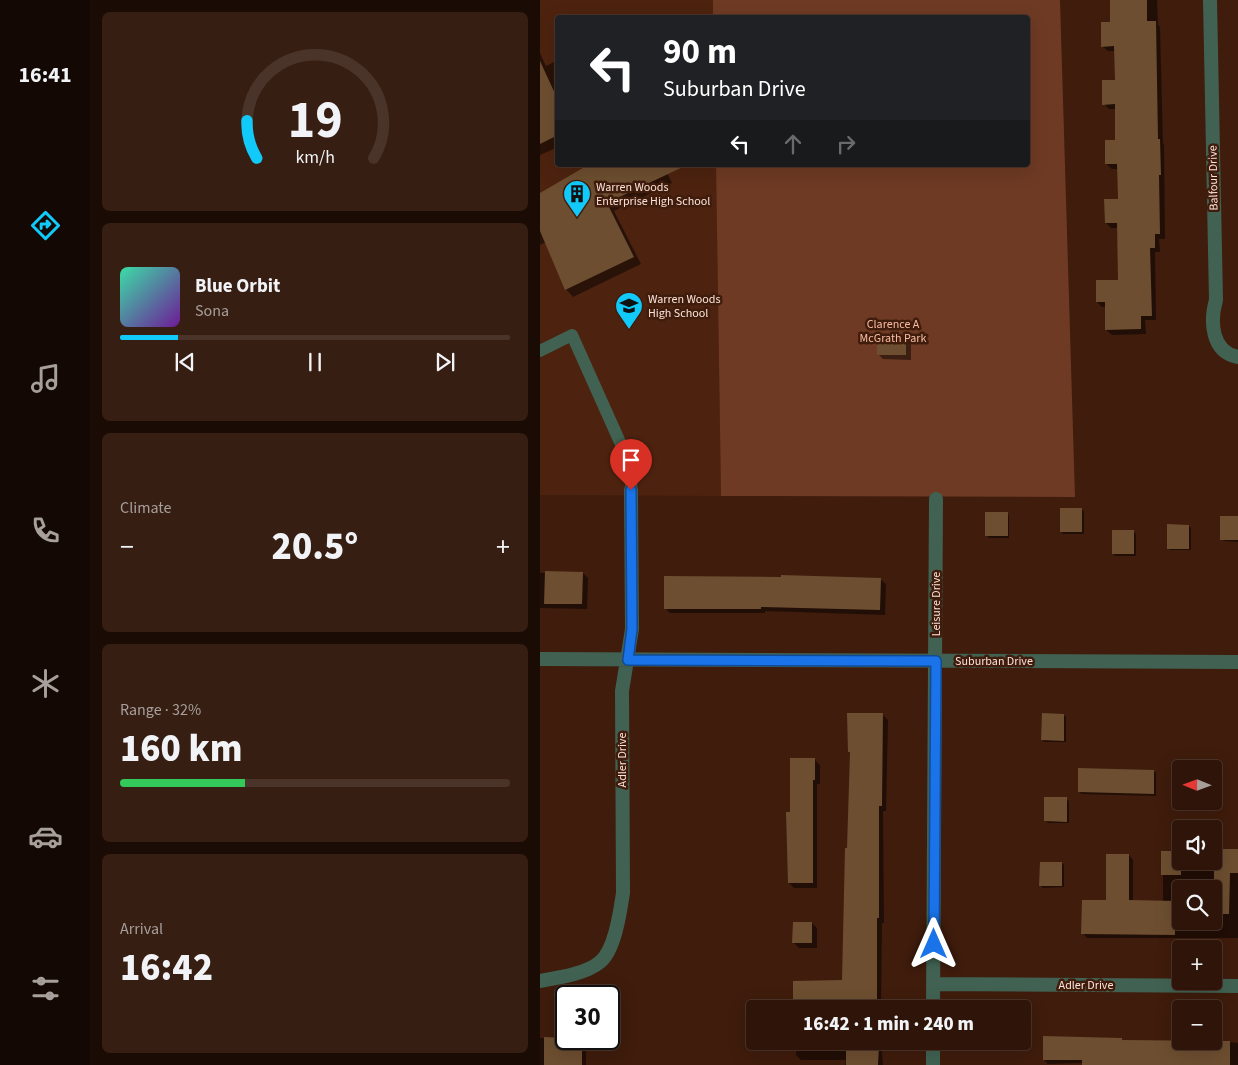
<!DOCTYPE html>
<html lang="en">
<head>
<meta charset="utf-8">
<style>
  :root { --surface:#2f1509; --page:#371e12; --text:#f1f3f6; --muted:#a79f9c; --line:#4a342a; --accent:#11cafa }
  body { margin:0; font-family:"Source Sans 3",sans-serif; background:var(--page); color:var(--text); height:100vh; display:flex; flex-direction:column; font-size:19px; white-space:nowrap }
  * { box-sizing:border-box; margin:0 }
  p { font-size:16px; color:var(--muted) }
  .icon { flex:none; width:28px; height:28px; fill:none; stroke:currentColor; stroke-width:2; stroke-linecap:round; stroke-linejoin:round }
  .map { position:relative; flex:1; overflow:hidden }
  .side { display:flex; flex-direction:column; gap:12px; padding:12px; background:#1a0c05; width:450px }
  .side>* { flex:none }
  .hud { position:absolute; left:15px; top:15px; width:475px; height:152px; border-radius:5px; box-shadow:0 5px 20px #0002,0 0 0 1px var(--line); background:#202124; color:#fff; overflow:hidden }
  .needle { width:32px; rotate:271deg }
  .fabs { position:absolute; left:632px; top:760px; display:grid; gap:10px }
  .fabs a { display:grid; place-items:center; width:50px; height:50px; border-radius:5px; background:var(--surface); box-shadow:0 5px 20px #0002,0 0 0 1px var(--line); font-size:25px }
  .speed { position:absolute; left:15px; top:985px; display:flex; gap:10px; font-size:25px; font-weight:700; text-align:center }
  .speed>* { display:grid; place-content:center; width:65px; height:65px; border-radius:50%; background:var(--surface); box-shadow:0 5px 20px #0002,0 0 0 1px var(--line); line-height:1 }
  .speed .limit { border:2px solid #111; border-radius:8px; background:#fff; color:#111 }
  .pin { position:absolute; display:grid; place-items:center; width:42px; height:42px; color:#fff; margin:-51px -21px; border-radius:50% 50% 50% 0; rotate:-45deg; box-shadow:0 0 5px #0007 }
  .pin .icon { rotate:45deg }
  .me { position:absolute; width:55px; margin:-28px; rotate:0deg; stroke-linejoin:round; filter:drop-shadow(0 0 4px #0008) }
  .turn { display:flex; align-items:center; gap:18px; height:105px; padding:0 25px; font-size:22px }
  .turn .icon { width:65px; height:65px; stroke-width:2.5 }
  .turn b { display:block; font-size:35px; line-height:42px }
  .lanes { display:flex; align-items:center; height:48px; padding:0 25px; background:#0003; justify-content:center; gap:25px; direction:ltr }
  .lanes .off { opacity:.35 }
  .big { font-size:38px; font-weight:800; line-height:1.1 }
  .side .card { flex:1; display:flex; flex-direction:column; justify-content:center; gap:8px; min-width:0; padding:0 18px; border-radius:8px; background:var(--page) }
  .side .dial { align-items:center; gap:0 }
  .dial svg { height:130px; overflow:visible; fill:none; stroke:var(--line); stroke-width:7; stroke-linecap:round; text-anchor:middle }
  .dial text { fill:var(--text); stroke:none }
  .song { display:flex; align-items:center; gap:15px }
  .cover { width:60px; height:60px; border-radius:8px; background:linear-gradient(135deg,hsl(160 70% 55%),hsl(280 70% 35%)) }
  .played { height:5px; border-radius:2px; background:linear-gradient(90deg,var(--accent) 15%,var(--line) 15%) }
  .keys { display:flex; justify-content:space-around; direction:ltr }
  .heat { display:flex; justify-content:space-between; align-items:center; font-size:28px; direction:ltr }
  .charge { height:8px; border-radius:4px; background:linear-gradient(90deg,#34c759 32%,var(--line) 0) }
  .trip { position:absolute; left:206px; top:1000px; width:285px; height:50px; border-radius:5px; background:var(--surface); box-shadow:0 5px 20px #0002,0 0 0 1px var(--line); font-weight:800; line-height:50px; text-align:center }
  main { display:flex; flex:1; min-height:0 }
  .tab-bar { display:flex; flex-direction:column; width:90px; justify-content:space-around; align-items:center; background:#130804; color:var(--muted) }
  .tab-bar .icon { width:35px; height:35px }
  .tab-bar .on { color:var(--accent) }
  .tab-bar b { font-size:22px; color:var(--text) }
  .map>svg:first-child { display:block }
  .built { fill:#4d230f }
  .green { fill:#6e3a23 }
  .shadow { fill:#0007; fill-rule:evenodd }
  .building { fill:#6d4e30 }
  .lines { fill:none; stroke-linecap:round; stroke-linejoin:round }
  .service { stroke:#416252; stroke-width:12 }
  .minor { stroke:#416252; stroke-width:14 }
  .route-casing { stroke:#114b97; stroke-width:12 }
  .route { stroke:#1a73e8; stroke-width:9 }
  .labels { text-anchor:middle; stroke-width:5; stroke-linejoin:round; paint-order:stroke }
  .street-label { font-size:12px; fill:#fce3d9; stroke:#3f1c0c }
  .poi-label { font-size:12px; fill:#fce3d9; stroke:#3f1c0c; text-anchor:start }
  .park-label { font-size:12px; fill:#f9bba2; stroke:#3f1c0c }
</style>
</head>
<body>
<main>
<nav class="tab-bar">
<b>16:41</b>
<svg class="icon on" aria-label="directions" viewBox="0 0 24 24"><path d="M12 3l9 9-9 9-9-9zM9 14v-3h6M13 9l2 2-2 2"/></svg>
<svg class="icon" aria-label="music" viewBox="0 0 24 24"><path d="M9 18V5l10-2v13"/><circle cx="6" cy="18" r="3"/><circle cx="16" cy="16" r="3"/></svg>
<svg class="icon" aria-label="phone" viewBox="0 0 24 24"><path d="M5 4h4l2 5-3 2q2 4 5 5l2-3 5 2v4C11 20 4 13 5 4z"/></svg>
<svg class="icon" aria-label="climate" viewBox="0 0 24 24"><path d="M12 3v18M4 7l16 10M4 17L20 7"/></svg>
<svg class="icon" aria-label="car" viewBox="0 0 24 24"><path d="M5 17H2v-5l4-1 3-4h7l3 4 3 1v5h-3M9 17h6M6 11h13"/><circle cx="7" cy="17" r="2"/><circle cx="17" cy="17" r="2"/></svg>
<svg class="icon" aria-label="filters" viewBox="0 0 24 24"><path d="M4 7h16M4 17h16"/><circle cx="9" cy="7" r="2"/><circle cx="15" cy="17" r="2"/></svg>
</nav>
<section class="side">
<div class="card dial"><svg viewBox="0 0 100 80">
<path d="M14 69A42 42 0 1 1 86 69"/>
<path d="M14 69A42 42 0 0 1 8 46" stroke="#11cafa"/>
<text x="50" y="56" font-size="32" font-weight="700">19</text>
<text x="50" y="72" font-size="11">km/h</text>
</svg></div>
<div class="card">
<div class="song"><i class="cover"></i><div><b>Blue Orbit</b><p>Sona</p></div></div>
<div class="played"></div>
<div class="keys"><svg class="icon" aria-label="previous" viewBox="0 0 24 24"><path d="M18 5L8 12l10 7zM5 5v14"/></svg><svg class="icon" aria-label="pause" viewBox="0 0 24 24"><path d="M8 5v14M16 5v14"/></svg><svg class="icon" aria-label="next" viewBox="0 0 24 24"><path d="M6 5l10 7-10 7zM19 5v14"/></svg></div>
</div>
<div class="card"><p>Climate</p>
<div class="heat"><a>−</a><b class="big">20.5°</b><a>+</a></div>
</div>
<div class="card"><p>Range · 32%</p><b class="big">160 km</b><div class="charge"></div></div>
<div class="card"><p>Arrival</p><b class="big">16:42</b></div>
</section>
<div class="map">
<svg width="698" height="1065" viewBox="0 0 698 1065">
  <rect width="100%" height="100%" fill="#3f1c0c"/>
  <path class="built" d="M0,0h173v17l-155,1v147h158l5,331 -181,-1z"/>
  <path class="green" d="M173,0h347l15,497 -354,-1 -5,-331h312v-147l-315,-1z"/>
  <path class="shadow" d="M571,0h46l1,25 2,2 3,116 1,2 1,94h-6l1,13h-5l1,68h-11l1,14 -34,1 -6,-5v-23h-4l-5,-5 23,-21 -2,-53h-7l-5,-5 14,-23 -1,-31h-7l-6,-5 11,-23 -1,-32h-7l-5,-5 12,-23 -1,-30h-7l-6,-5 10,-23z
    M0,53l6,13 12,-6v87l-18,8z
    M52,165h71l9,18 -58,28 27,53 -68,33 -7,-8 -20,-47 -6,3v-51z
    M366,338l5,5v17l-28,-1 -5,-5z
    M542,509l2,3v22h-21l-2,-2z
    M467,513l2,3v22h-20l-3,-3z
    M698,517v25l-14,-1 -2,-2z
    M649,526l2,2v22h-21l-2,-2z
    M594,532l2,2v22h-21l-2,-2z
    M0,573h43l5,5 -1,31 -47,-1z
    M340,579l6,5 -1,31 -120,-4v2h-95l-5,-5z
    M342,714l6,6 -2,91h-3l1,112h-2l-1,86h-37v-3l-45,1 -5,-5 50,-21 7,-227 -2,-3z
    M524,715l2,2v25h-21l-3,-2z
    M275,760l5,5v19h-3v104h-23l-5,-5 2,-70z
    M614,771l2,2v23l-74,-2 -3,-2z
    M526,799l3,2v22h-21l-2,-2z
    M650,801h22v1h-21z
    M698,850v88h-151l-4,-5 24,-32 22,-46 4,5v41l30,1v-50h18v9h33v-10zM641,889h33v32h-33z
    M522,863l2,2v22l-21,1 -3,-3z
    M272,923l5,5v20h-18l-5,-5z
    M0,1038l41,1 5,5v21h-46z
    M581,1039l3,3h105l9,1v22h-155v-2l-35,1 -4,-4z
    M256,1041h85l2,24h-38l1,-5h-45l-5,-5z"/>
  <path class="building" d="M570,0h37v21h9l2,118h2l1,36h-2l1,59h-5v14h-5l2,68h-11v13l-36,1v-28h-9v-22h22l-1,-57h-12l-1,-24h14l-1,-35h-12v-24h10v-36l-13,1v-25h13l-1,-34 -13,1v-25h9z
    M0,61l18,39v35l-18,9z
    M48,165h99l-80,38 27,54 -69,33 -25,-59v-38z
    M337,336l29,1v18h-29z
    M520,508h22v24h-22z
    M445,512h23v24h-23z
    M680,516h18v24h-18z
    M627,524l22,1v24h-22z
    M572,530h22v24h-22z
    M5,571l38,1 -1,32h-38z
    M241,575l100,3 -1,32 -119,-3v2h-97v-33l117,1z
    M307,713h36l-1,93h-3v112h-2v91h-33v-7h-51v-21l49,-1 3,-132h2l3,-96h-2z
    M502,713l22,1v27l-23,-1z
    M250,758h25v22h-2v103h-25l-2,-71h4z
    M538,768l76,2v24l-76,-2z
    M504,797h23v25l-23,-1z
    M676,849h22v24h-8l-1,41h-15v-53h2z
    M621,851h20v24h-20z
    M566,854h23v46l46,1v34l-94,-1 1,-34h24z
    M500,862h22v24h-23z
    M253,922h19v21h-20z
    M503,1036l79,2v2l108,1v24h-148v-5h-39z
    M4,1037l38,2v26h-38z
    M306,1046h33l-1,19h-32z"/>
  <g class="lines">
    <path class="service" d="M0,351l32,-16 60,134 -1,21"/>
    <path class="minor" d="M670,0l6,300c-6,21 -5,52 22,57
      M0,659l698,3
      M0,981c17,-3 46,-7 60,-19 15,-12 20,-50 23,-69l-1,-202 10,-62 -1,-139
      M393,984l305,2
      M393,1009l3,-510
      M393,1065v-24"/>
  </g>
  <g class="lines">
    <defs>
      <path id="route" d="M91,490l1,139 -4,31 308,1 -2,283"/>
    </defs>
    <use href="#route" class="route-casing"/>
    <use href="#route" class="route"/>
  </g>
  <defs>
    <symbol id="building-pin" viewBox="-11 -11 22 30"><path d="M0 17L-7.5 6A9.5 9.5 0 1 1 7.5 6Z" fill="#11cafa" stroke="#3f1c0c"/><path d="M-4-6H4V6H1V3H-1V6H-4ZM-2.5-4.3h1.7v1.8h-1.7ZM.8-4.3h1.7v1.8H.8ZM-2.5-1h1.7V.8h-1.7ZM.8-1h1.7V.8H.8Z" fill="#111"/></symbol>
    <symbol id="school-pin" viewBox="-11 -11 22 30"><path d="M0 17L-7.5 6A9.5 9.5 0 1 1 7.5 6Z" fill="#11cafa" stroke="#3f1c0c"/><path d="M0-5L7-2L0 1L-7-2ZM-4 1L0 2.5L4 1V4Q0 6-4 4Z" fill="#111"/></symbol>
  </defs>
  <g fill-rule="evenodd">
    <use href="#building-pin" x="21" y="178" width="32" height="43"/>
    <use href="#school-pin" x="73" y="290" width="32" height="43"/>
  </g>
  <g class="labels">
    <g class="street-label">
      <text transform="translate(673 178) rotate(-91)" y="4">Balfour Drive</text>
      <text transform="translate(396 604) rotate(-90)" y="4">Leisure Drive</text>
      <text x="454" y="665">Suburban Drive</text>
      <text transform="translate(82 760) rotate(-90)" y="4">Adler Drive</text>
      <text x="546" y="989">Adler Drive</text>
    </g>
    <g class="poi-label">
      <text x="56" y="191">Warren Woods<tspan x="56" dy="14">Enterprise High School</tspan></text>
      <text x="108" y="303">Warren Woods<tspan x="108" dy="14">High School</tspan></text>
    </g>
    <g class="park-label">
      <text x="353" y="328">Clarence A<tspan x="353" dy="14">McGrath Park</tspan></text>
    </g>
  </g>
</svg>
<div class="fabs">
<a><svg class="needle" viewBox="-14 -14 28 28"><path d="M0-13l5 13h-10z" fill="#e53935"/><path d="M0 13l5-13h-10z" fill="#a79f9c"/></svg></a>
<a><svg class="icon" aria-label="sound" viewBox="0 0 24 24"><path d="M4 9h4l5-4v14l-5-4H4zM17 9q2 3 0 6"/></svg></a>
<a><svg class="icon" aria-label="search" viewBox="0 0 24 24"><circle cx="10" cy="10" r="6"/><path d="M15 15l6 6"/></svg></a>
<a>+</a>
<a>−</a>
</div>
<div class="speed"><div class="limit">30</div></div>
<div class="pin" style="left:91px;top:490px;background:#d93025"><svg class="icon" aria-label="arrive" viewBox="0 0 24 24"><path d="M6 21V4h12l-3 4 3 4H6"/></svg></div>
<svg class="me" style="left:394px;top:944px" viewBox="-20 -20 40 40"><path d="M0-17L14 15 0 8-14 15z" fill="#1a73e8" stroke="#fff" stroke-width="4"/></svg>
<div class="trip">16:42 · 1 min · 240 m</div>
<div class="hud">
<div class="turn"><svg class="icon" aria-label="left" viewBox="0 0 24 24"><path d="M17 20v-9H6M10 6l-5 5 5 5"/></svg><div><b>90 m</b>Suburban Drive</div></div>
<div class="lanes"><svg class="icon" aria-label="left" viewBox="0 0 24 24"><path d="M17 20v-9H6M10 6l-5 5 5 5"/></svg><svg class="icon off" aria-label="ahead" viewBox="0 0 24 24"><path d="M12 20V5M6 11l6-6 6 6"/></svg><svg class="icon off" aria-label="right" viewBox="0 0 24 24"><path d="M7 20v-9h11M14 6l5 5-5 5"/></svg></div>
</div>
</div>
</main>
</body>
</html>
